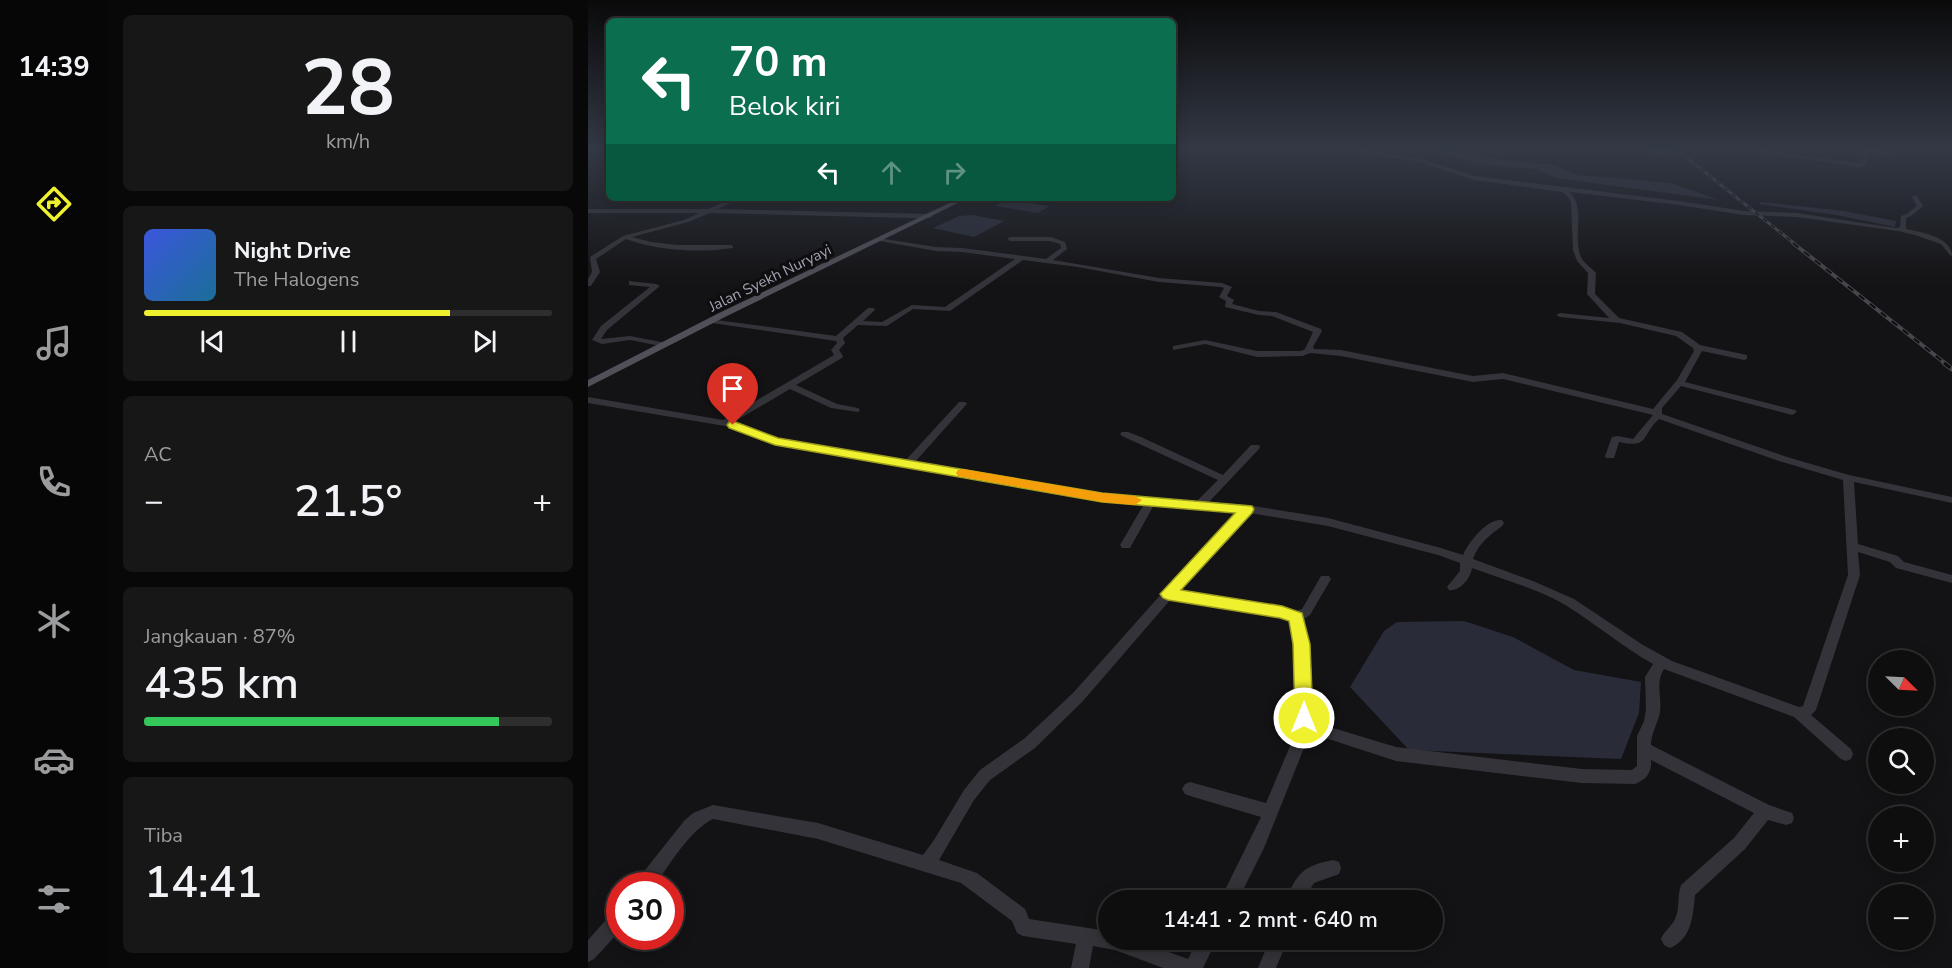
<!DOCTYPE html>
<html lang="id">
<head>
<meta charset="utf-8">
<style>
  :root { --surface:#0e0e0f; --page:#171718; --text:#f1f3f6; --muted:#9b9c9e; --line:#2e2e2f; --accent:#f0f12e }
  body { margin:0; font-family:"Nunito Sans",sans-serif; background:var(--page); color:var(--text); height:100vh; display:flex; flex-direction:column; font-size:22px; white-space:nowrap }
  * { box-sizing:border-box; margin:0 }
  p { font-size:20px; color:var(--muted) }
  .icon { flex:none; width:33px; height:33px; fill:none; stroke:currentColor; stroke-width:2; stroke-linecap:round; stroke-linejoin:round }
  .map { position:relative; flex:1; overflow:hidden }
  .panel { display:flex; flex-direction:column; gap:15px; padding:15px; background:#080808; width:480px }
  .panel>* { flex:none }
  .top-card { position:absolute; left:18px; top:18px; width:570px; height:183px; border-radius:9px; box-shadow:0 3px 15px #0003,0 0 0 2px var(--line); background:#0b6e4f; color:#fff; overflow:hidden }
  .needle { width:39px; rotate:114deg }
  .buttons { position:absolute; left:1280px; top:650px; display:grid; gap:12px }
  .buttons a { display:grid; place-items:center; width:66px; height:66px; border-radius:50%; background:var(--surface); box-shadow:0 3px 15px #0003,0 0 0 2px var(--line); font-size:30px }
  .speed { position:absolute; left:18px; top:872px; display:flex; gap:12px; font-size:30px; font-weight:700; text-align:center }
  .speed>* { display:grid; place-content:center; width:78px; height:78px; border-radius:50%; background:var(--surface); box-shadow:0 3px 15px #0003,0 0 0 2px var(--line); line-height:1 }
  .speed .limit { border:9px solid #d22; background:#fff; color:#111 }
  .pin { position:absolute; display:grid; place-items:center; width:51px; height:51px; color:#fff; margin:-62px -26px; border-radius:50% 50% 50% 0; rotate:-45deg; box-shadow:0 0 6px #0007 }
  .pin .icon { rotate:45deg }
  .me { position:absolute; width:66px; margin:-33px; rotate:0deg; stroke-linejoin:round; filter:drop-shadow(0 0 4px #0008) }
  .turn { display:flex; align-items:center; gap:21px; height:126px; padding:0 24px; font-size:27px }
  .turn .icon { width:78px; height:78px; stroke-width:2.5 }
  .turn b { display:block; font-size:42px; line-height:51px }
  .lanes { display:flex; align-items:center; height:57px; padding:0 24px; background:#0003; justify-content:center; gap:30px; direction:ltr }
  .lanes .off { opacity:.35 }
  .big { font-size:45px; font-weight:600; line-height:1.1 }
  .panel .card { flex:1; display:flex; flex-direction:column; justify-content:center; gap:9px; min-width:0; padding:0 21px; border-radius:9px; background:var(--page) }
  .panel .dial { align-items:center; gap:0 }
  .dial b { font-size:78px; line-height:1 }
  .song { display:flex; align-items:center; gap:18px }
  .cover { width:72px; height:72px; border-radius:9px; background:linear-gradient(135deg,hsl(230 70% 55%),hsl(200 70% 35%)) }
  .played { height:6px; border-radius:3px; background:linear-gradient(90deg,var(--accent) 75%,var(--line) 75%) }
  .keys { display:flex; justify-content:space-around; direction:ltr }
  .heat { display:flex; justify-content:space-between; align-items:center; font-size:33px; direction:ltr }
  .charge { height:9px; border-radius:4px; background:linear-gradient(90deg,#34c759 87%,var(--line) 0) }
  .trip { position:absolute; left:510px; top:890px; width:345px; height:60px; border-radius:30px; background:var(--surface); box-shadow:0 3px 15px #0003,0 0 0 2px var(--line); font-weight:600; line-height:60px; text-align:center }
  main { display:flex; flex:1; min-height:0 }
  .dock { display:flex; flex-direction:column; width:108px; justify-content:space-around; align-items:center; background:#060606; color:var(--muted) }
  .dock .icon { width:42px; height:42px }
  .dock .on { color:var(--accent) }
  .dock b { font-size:27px; color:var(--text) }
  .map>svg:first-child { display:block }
  .water { fill:#292c38 }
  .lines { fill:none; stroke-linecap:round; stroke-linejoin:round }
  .minor { fill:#343339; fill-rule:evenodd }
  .major { fill:#514f58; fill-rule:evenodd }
  .rail-far2-casing { stroke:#47464e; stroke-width:3 }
  .rail-far1-casing { stroke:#47464e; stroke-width:4 }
  .rail-casing { stroke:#47464e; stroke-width:5 }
  .rail-far2 { stroke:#0e0d0f; stroke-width:1.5; stroke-dasharray:5; stroke-linecap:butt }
  .rail-far1 { stroke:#0e0d0f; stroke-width:2; stroke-dasharray:7; stroke-linecap:butt }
  .rail { stroke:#0e0d0f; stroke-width:3; stroke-dasharray:8; stroke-linecap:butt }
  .route { fill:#f0f12e; stroke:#9c9d1e; stroke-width:1.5 }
  .slow { fill:#f59e0b }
  .labels { text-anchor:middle; stroke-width:6; stroke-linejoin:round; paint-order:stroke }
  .far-street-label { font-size:15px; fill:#a4a4b5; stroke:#0e0d0f }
</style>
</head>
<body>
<main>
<nav class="dock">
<b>14:39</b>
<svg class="icon on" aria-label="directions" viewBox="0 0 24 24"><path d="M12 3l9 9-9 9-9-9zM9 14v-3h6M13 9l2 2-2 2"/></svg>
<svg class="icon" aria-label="music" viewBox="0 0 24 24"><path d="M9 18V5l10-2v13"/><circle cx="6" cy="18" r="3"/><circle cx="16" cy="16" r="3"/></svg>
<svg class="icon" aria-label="phone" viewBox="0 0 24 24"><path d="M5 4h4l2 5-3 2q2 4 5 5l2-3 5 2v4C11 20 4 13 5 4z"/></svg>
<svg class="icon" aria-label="climate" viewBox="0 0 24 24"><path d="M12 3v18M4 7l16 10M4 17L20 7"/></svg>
<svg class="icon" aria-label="car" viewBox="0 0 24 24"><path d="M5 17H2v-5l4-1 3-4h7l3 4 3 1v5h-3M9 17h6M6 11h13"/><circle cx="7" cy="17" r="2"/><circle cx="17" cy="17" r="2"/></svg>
<svg class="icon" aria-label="filters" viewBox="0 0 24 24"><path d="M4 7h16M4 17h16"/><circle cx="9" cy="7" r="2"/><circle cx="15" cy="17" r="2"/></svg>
</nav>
<section class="panel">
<div class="card dial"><b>28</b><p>km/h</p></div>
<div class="card">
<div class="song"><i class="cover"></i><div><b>Night Drive</b><p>The Halogens</p></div></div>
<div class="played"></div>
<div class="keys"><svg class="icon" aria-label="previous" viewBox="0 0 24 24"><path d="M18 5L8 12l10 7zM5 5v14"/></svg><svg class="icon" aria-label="pause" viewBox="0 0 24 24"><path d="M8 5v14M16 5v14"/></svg><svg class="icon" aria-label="next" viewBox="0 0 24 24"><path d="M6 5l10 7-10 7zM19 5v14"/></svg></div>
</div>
<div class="card"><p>AC</p>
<div class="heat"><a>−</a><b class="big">21.5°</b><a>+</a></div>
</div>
<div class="card"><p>Jangkauan · 87%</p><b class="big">435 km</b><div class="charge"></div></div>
<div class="card"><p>Tiba</p><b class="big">14:41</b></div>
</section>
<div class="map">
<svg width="1364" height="968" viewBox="0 0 1364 968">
  <rect width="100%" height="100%" fill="#131214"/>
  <path class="water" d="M858,150l57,10 51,5 23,10 94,8 48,17 -163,-22 -20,-9 -59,-5 -36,-13z
    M418,200l44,6 -12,7 -43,-7z
    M1173,202l83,9 52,10 -1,6 -59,-12 -77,-11z
    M384,215l32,6 -30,16 -41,-9 26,-12z
    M876,621l49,16 61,33 67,12 -2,31 -18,46 -212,-9 -59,-63 34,-56 13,-9z"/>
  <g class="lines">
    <path class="minor" d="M760,150h13l59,9 55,17 204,25 65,10 53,2 99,15 4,-1 1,-11 6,-2 10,-8 -5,-9 3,-2 2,1 6,10 -12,10 -5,2v11c15,3 46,8 46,27l-2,-1 -9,-11 -26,-9 -17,-4 -101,-14 -53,-2 -65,-10 -109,-13c17,19 1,46 12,67 3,5 10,9 14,14l-1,21 24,24 63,14 18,13 47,10v4l-3,1 -42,-9 -17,31 110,28 2,2 -5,3 -111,-29 -19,22v6l125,43 62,18 103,22v6l-98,-21 4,62 40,12 6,6 48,13v8l-56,-15 -6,-6 -32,-10 2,23 -44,135 -5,5 40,34 2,5 -2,5 -5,2 -5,-2 -47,-42 -130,-48c-9,15 -2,27 -4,43 -2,12 -9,21 -9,33l118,60 23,8 2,5 -2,5 -6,2 -18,-5 -23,29 -50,46c-2,20 -3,44 -25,53l-6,-3 -3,-6c3,-8 11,-13 14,-20 5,-10 2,-23 6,-34l53,-47 20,-25 -103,-53c1,12 -4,19 -16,24l-53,-1 -186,-22 -86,-28 -46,115 -26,52h-18l41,-83 -71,-21 -5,-2 -3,-5 3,-5 5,-2 76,21 30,-71 1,-43 -4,-67 -7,-5 -115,-18 -88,102 -48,47 -45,32 -16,20 -35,60 38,13 48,36 4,10 79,12v8h25l55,20 10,-20h19l-14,29h-40l-48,-18 -22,-4 -4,22h-18l5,-24 -53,-8 -6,-3 -5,-12 -51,-38 -143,-44 -105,-20c-23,11 -43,45 -58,66h-19l2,-6 46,-58 9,-8 20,-8 105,18 105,32 11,-15 30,-50 16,-20 45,-32 48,-45 99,-111 66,-70 -84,-7 -24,43h-8l-2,-3 24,-41 -42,-4 -327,-55 -44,-18 -143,-24v-6l135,23 111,-65 -3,-5 6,-7 -1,-2 -124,-18h-3v-4l127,17 32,-28h6l1,2 -12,11 19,1 30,-17 33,2 70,-48 -53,-7 -26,-1 -56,-10 -3,-2 1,-1 58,9 26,1 84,11 15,-11 -1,-4 -10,-3h-40l-3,-2 3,-2h41l14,5 2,7 -14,11 106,18 63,5 10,4 -5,9 7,4 -2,4 27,7 17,1 45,17 1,2 -9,16 1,2 27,1 132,26 30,-3 150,36 24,-29 17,-29 -1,-3 -17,-12 -56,-13 -60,-6 -4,-2 4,-2 49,5 -22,-24 1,-21 -11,-12 -4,-11 -2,-47 -3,-6 -6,-5 -88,-12 -55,-18zM435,260l55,7 81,15 62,5 3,1 -5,9 7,4 -1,6 34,8 13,1 41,16 -8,17 -4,2h-44l-52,-11 -32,6v4l32,-6 52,13 46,-1 7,-3 31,3 132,26 30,-3 150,36 -20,24 -15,-3 -6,1 -7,19 1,2h8l5,-16c31,7 22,-7 40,-23l120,42 64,19 5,95 -45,131 -4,1 -127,-46 -29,-16 -69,-46 -41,-18 -60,-22c5,-15 17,-24 29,-33l2,-3 -2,-3c-15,-2 -34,23 -39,35l-22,-7 -113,-30 -81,-13 -38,-3 50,-53 1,-2 -1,-2h-8l-28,30 -82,-38 -13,-5h-6l-2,2 2,2 96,44 -21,21 -95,-7 -187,-32 50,-56 2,-2 -2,-2h-6l-54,59 -128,-22 -43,-17 56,-33 41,19 27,4 2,-2 -2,-2 -21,-4 -41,-19 46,-27 1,-2 -4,-6 6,-7 -2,-5 15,-13 29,1 26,-17 37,2zM662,513l78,13 110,29 22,8v8l-13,16 2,3c10,2 22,-12 23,-22 30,11 69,22 95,38 30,19 56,41 86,58l-8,13 1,32 -2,12 -7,15v30l-5,4 -50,-1 -186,-22 -86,-26 1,-32 -6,-67 -1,-3 6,-4 21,-36 -2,-3h-8l-19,33 -6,2 -8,-3 -110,-17z
      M1052,150l23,1 18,-1 -18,5z
      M1159,150h15l96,13h3l4,-12 -2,-1h13l18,4 -3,2 -21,-4 -5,14 -7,1z
      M64,198h6l-6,5 -3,-2z
      M145,198h8l-23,11 212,5 3,2 -3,2h-21l-199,-5 -22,9 -56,15 19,5 27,3h53l2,1v2c-34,5 -74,3 -107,-9l-30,20 4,13 -9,14h-3v-7l4,-7 -2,-15 33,-21 61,-16 15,-7h-111v-4h120z
      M41,281l27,3 4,2 -53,44 -6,9 29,-3 36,7v4l-36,-7 -28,4 -10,-4 9,-14 49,-39 -21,-2z
      M745,860l6,2 2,6 -2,6 -25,9 -10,17h-18c11,-27 17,-34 47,-40z
      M32,909v22l-26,28 -6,3v-22l26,-29z
      M682,939h18l-12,29h-18z"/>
    <path class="major" d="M372,198h8l-241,118 -139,71v-7l133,-68z"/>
    <defs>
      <path id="rail-far2" d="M1089,150l118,94"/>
      <path id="rail-far1" d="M1205,243l153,121"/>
      <path id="rail" d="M1356,363l8,6"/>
    </defs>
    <use href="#rail-far2" class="rail-far2-casing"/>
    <use href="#rail-far1" class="rail-far1-casing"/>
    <use href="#rail" class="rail-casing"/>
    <use href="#rail-far2" class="rail-far2"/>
    <use href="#rail-far1" class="rail-far1"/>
    <use href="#rail" class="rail"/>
  </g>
  <linearGradient id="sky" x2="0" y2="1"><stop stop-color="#0a0a0b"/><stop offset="0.52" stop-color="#333945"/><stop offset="1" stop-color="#333945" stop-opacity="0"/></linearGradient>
  <rect width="1364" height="286" fill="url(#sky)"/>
  <path class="route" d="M145,421l45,17 324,55 150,13 2,3 -2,4 -71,77 101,16 20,7 8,31 3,74 -2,6 -7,2 -6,-2 -3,-6 -2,-74 -4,-23 -9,-3 -112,-18 -5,-2 -3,-4 75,-81 -133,-11 -327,-57 -46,-17 -2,-3 2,-3z"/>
  <path class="slow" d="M375,469l139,24 33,3 7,4 -7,5 -33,-3 -144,-26 -2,-3 2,-3z"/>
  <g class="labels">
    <g class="far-street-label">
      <text transform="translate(182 278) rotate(-26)" y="5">Jalan Syekh Nuryayi</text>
    </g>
  </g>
</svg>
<div class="buttons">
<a><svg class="needle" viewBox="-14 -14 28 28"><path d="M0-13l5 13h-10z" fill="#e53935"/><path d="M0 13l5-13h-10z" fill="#9b9c9e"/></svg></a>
<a><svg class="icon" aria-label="search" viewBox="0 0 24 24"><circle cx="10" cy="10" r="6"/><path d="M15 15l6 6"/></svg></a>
<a>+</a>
<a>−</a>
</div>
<div class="speed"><div class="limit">30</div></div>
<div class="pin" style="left:145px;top:425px;background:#d93025"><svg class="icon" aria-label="arrive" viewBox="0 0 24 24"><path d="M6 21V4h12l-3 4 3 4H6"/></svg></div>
<svg class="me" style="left:716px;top:718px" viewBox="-20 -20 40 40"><circle r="17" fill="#f0f12e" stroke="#fff" stroke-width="3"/><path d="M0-11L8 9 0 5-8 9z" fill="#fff"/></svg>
<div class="trip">14:41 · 2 mnt · 640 m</div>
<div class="top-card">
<div class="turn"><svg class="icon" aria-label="left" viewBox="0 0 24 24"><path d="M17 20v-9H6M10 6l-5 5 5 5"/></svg><div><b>70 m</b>Belok kiri</div></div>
<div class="lanes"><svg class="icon" aria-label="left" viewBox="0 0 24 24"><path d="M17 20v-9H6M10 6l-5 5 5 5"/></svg><svg class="icon off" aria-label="ahead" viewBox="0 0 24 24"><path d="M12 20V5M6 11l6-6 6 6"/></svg><svg class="icon off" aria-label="right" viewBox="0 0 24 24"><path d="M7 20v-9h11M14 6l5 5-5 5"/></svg></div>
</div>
</div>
</main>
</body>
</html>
